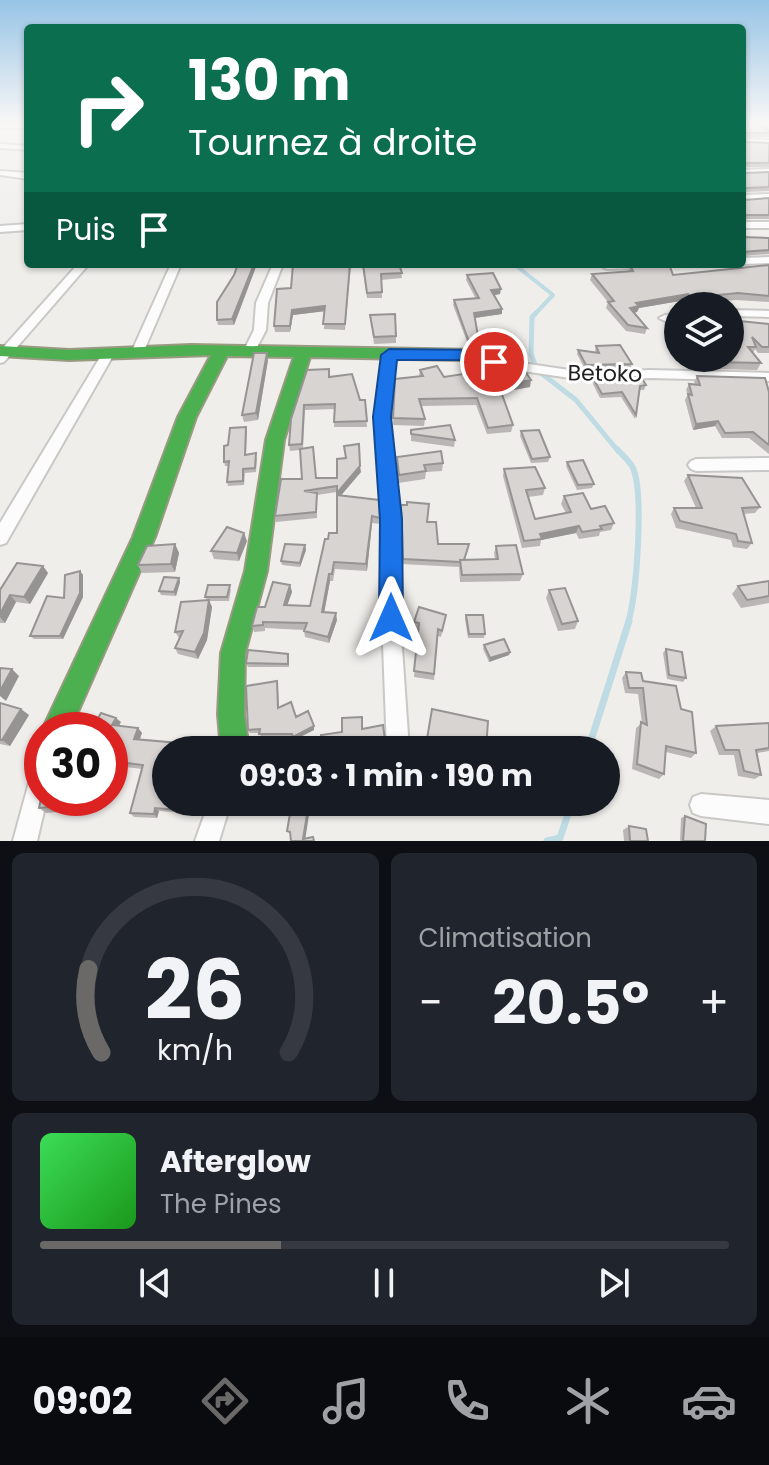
<!DOCTYPE html>
<html lang="fr">
<head>
<meta charset="utf-8">
<style>
  :root { --surface:#171b24; --page:#20242c; --text:#f1f3f6; --muted:#9ea1a6; --line:#363941; --accent:#6a6968 }
  body { margin:0; font-family:Poppins,sans-serif; background:var(--page); color:var(--text); height:100vh; display:flex; flex-direction:column; font-size:30px; white-space:nowrap }
  * { box-sizing:border-box; margin:0 }
  p { font-size:26px; color:var(--muted) }
  .icon { flex:none; width:44px; height:44px; fill:none; stroke:currentColor; stroke-width:2; stroke-linecap:round; stroke-linejoin:round }
  .map { position:relative; height:841px; overflow:hidden }
  .panel { display:flex; flex-direction:column; gap:12px; padding:12px; background:#0d0f14; flex:1 }
  .panel>* { flex:none }
  .banner { position:absolute; left:24px; top:24px; width:722px; height:244px; border-radius:8px; box-shadow:0 2px 6px #0004; background:#0b6e4f; color:#fff; overflow:hidden }
  .fabs { position:absolute; left:664px; top:292px; display:grid; gap:16px }
  .fabs a { display:grid; place-items:center; width:80px; height:80px; border-radius:50%; background:var(--surface); box-shadow:0 2px 6px #0004; font-size:40px }
  .speed { position:absolute; left:24px; top:712px; display:flex; gap:16px; font-size:40px; font-weight:700; text-align:center }
  .speed>* { display:grid; place-content:center; width:104px; height:104px; border-radius:50%; background:var(--surface); box-shadow:0 2px 6px #0004; line-height:1 }
  .speed .limit { border:12px solid #d22; background:#fff; color:#111 }
  .pin { position:absolute; display:grid; place-items:center; width:68px; height:68px; color:#fff; margin:-34px; border:4px solid #fff; border-radius:50%; box-shadow:0 2px 8px #0007 }
  .me { position:absolute; width:88px; margin:-44px; rotate:0deg; stroke-linejoin:round; filter:drop-shadow(0 0 6px #0008) }
  .turn { display:flex; align-items:center; gap:28px; height:168px; padding:0 32px; font-size:36px }
  .turn .icon { width:104px; height:104px; stroke-width:2.5 }
  .turn b { display:block; font-size:56px; line-height:68px }
  .then { display:flex; align-items:center; height:76px; padding:0 32px; background:#0003; gap:16px; font-size:30px }
  .big { font-size:60px; font-weight:700; line-height:1.1 }
  .panel .tile { flex:1; display:flex; flex-direction:column; justify-content:center; gap:12px; min-width:0; padding:0 28px; border-radius:12px; background:var(--page) }
  .panel .dial { align-items:center; gap:0 }
  .dial svg { height:208px; overflow:visible; fill:none; stroke:var(--line); stroke-width:7; stroke-linecap:round; text-anchor:middle }
  .dial text { fill:var(--text); stroke:none }
  .song { display:flex; align-items:center; gap:24px }
  .cover { width:96px; height:96px; border-radius:12px; background:linear-gradient(135deg,hsl(130 70% 55%),hsl(120 70% 35%)) }
  .played { height:8px; border-radius:4px; background:linear-gradient(90deg,var(--accent) 35%,var(--line) 35%) }
  .keys { display:flex; justify-content:space-around; direction:ltr }
  .heat { display:flex; justify-content:space-between; align-items:center; font-size:44px; direction:ltr }
  .panel .tiles { flex:1; display:grid; gap:12px; grid-template-columns:1fr 1fr }
  .tile:last-child { grid-column:span 2 }
  .trip { position:absolute; left:152px; top:736px; width:468px; height:80px; border-radius:40px; background:var(--surface); box-shadow:0 2px 6px #0004; font-weight:700; line-height:80px; text-align:center }
  .tabs { display:flex; height:128px; justify-content:space-around; align-items:center; background:#090b0e; color:var(--muted) }
  .tabs .icon { width:56px; height:56px }
  .tabs .selected { color:var(--accent) }
  .tabs b { font-size:36px; color:var(--text) }
  .map>svg:first-child { display:block }
  .lines { fill:none; stroke-linecap:round; stroke-linejoin:round }
  .stream-far3 { stroke:#bfdbe3; stroke-width:4 }
  .stream-far2 { stroke:#bfdbe3; stroke-width:5 }
  .stream-far1 { stroke:#bfdbe3; stroke-width:6 }
  .stream { stroke:#bfdbe3; stroke-width:7 }
  .street-casing { stroke:#c9c8c7; stroke-width:4 }
  .fast-casing { stroke:#999a82; stroke-width:4 }
  .street { fill:#fdfcfc; fill-rule:evenodd }
  .fast { fill:#4caf50; fill-rule:evenodd }
  .wall { fill:#b9b6b5 }
  .shaded-wall { fill:#969493 }
  .building { fill:#d7d4d2; stroke:#969493; stroke-width:2 }
  .route { fill:#1a73e8; stroke:#114b97; stroke-width:2 }
  .labels { text-anchor:middle; stroke-width:6; stroke-linejoin:round; paint-order:stroke }
  .street-label { font-size:22px; fill:#222; stroke:#fff }
</style>
</head>
<body>
<div class="map">
<svg width="769" height="841" viewBox="0 0 769 841">
  <rect width="100%" height="100%" fill="#f0eeeb"/>
  <g class="lines">
    <path class="stream-far3" d="M514,264l39,31 -19,20"/>
    <path class="stream-far2" d="M536,313l-4,4 -1,37 6,16 39,30 42,51"/>
    <path class="stream-far1" d="M617,449c4,5 13,12 16,19 11,25 4,127 -5,155"/>
    <path class="stream" d="M588,750l41,-129
      M547,841l13,-3 12,-36"/>
    <defs>
      <path id="street" d="M755,123h8l6,4v5z
        M0,124h28v4h-28z
        M742,139l27,1v4l-27,-1z
        M0,144l28,2v4l-28,-2z
        M769,169v4l-27,1v-4z
        M0,171l28,2v6l-28,-4z
        M769,194v6l-27,1v-6z
        M742,222h27v6h-27z
        M28,224v6l-28,2v-6z
        M769,257v6l-27,1v-6z
        M78,264h11l-85,98 -4,1v-12z
        M171,264h10l-38,89 -6,4 -4,-1 -2,-3z
        M273,264h10l-15,39 -2,27 -13,25h-8l-2,-3 11,-22 2,-27z
        M604,264h62l-5,3 -53,2 -4,-1z
        M730,310l39,1v6l-39,-1z
        M678,314v6l-13,1 -6,-3 6,-3z
        M108,350l6,4 -108,189 -6,2v-22l102,-169z
        M389,351l6,4 -6,62 10,102 1,99 9,132h-22l-5,-132 1,-99 -8,-102 8,-62z
        M468,355l122,18 60,-3 119,3v8l-119,-3 -60,3 -126,-19 -2,-3 2,-3z
        M769,458v12l-73,1 -5,-2 -3,-4 3,-4 5,-2z
        M42,764v34h5l-10,43h-24l18,-66 3,-8z
        M701,794l68,6v24l-68,-8 -8,-3 -3,-8 3,-8z
        M209,802h22l-12,39h-24z"/>
      <path id="fast" d="M191,345l288,5 8,5 -19,9 -8,-4 -150,-3 -26,83 -17,131 -22,82 -1,61 5,36h-28l-3,-36 3,-61 24,-82 21,-131 28,-83 -67,-1 -31,61 -41,120 -85,193h-28l91,-193 45,-120 33,-62 -142,5 -69,-4v-10l69,4z"/>
    </defs>
    <use href="#street" class="street-casing"/>
    <use href="#fast" class="fast-casing"/>
    <use href="#street" class="street"/>
    <use href="#fast" class="fast"/>
  </g>
  <path class="wall" d="M742,123l27,7v7h-27l2,5 25,1v24h-27z
    M742,171l2,2 25,-1v19l-27,1z
    M769,198v21h-27l2,-19z
    M742,237l27,1v16l-27,2z
    M238,264h19l-23,61h-16l-1,-5z
    M293,264h58l-6,66 -21,-1 1,-18 -32,4 -3,17h-15l-1,-6 17,-38z
    M362,264h48l-10,1 2,13 -21,2 1,18h-15z
    M630,265l43,10 96,-10v37l-34,-2 -21,2 1,4h-26l-3,-6 -47,8 -2,4 -3,1 13,15 -2,6 -19,-3 -20,-23 2,-6 -18,-22 2,-6 36,-3z
    M467,275l33,19 -6,1 8,14v5l-27,4 4,24 -1,5h-9l-16,-42 1,-5 22,-1 -10,-19z
    M370,315l26,21v7l-22,1z
    M769,324v29h-11l-3,-4 -2,4 8,10 -4,7 -44,-1 -9,-11h26z
    M678,326v21h-2v-17z
    M596,346l36,18 -2,4 -45,1 -8,-15 1,-4 17,2z
    M268,360l-10,60 -14,2 -2,-7z
    M420,370l24,7 86,10 -29,5 12,33 -2,7 -24,2 -11,-29 -55,1 4,13 -1,7 -31,-1 2,-46 24,-3z
    M697,376l72,16v62l-20,-16h-27l-7,-12 -22,4 -8,-30 3,-6 -2,-4 3,-6h6l-1,-2z
    M330,377l30,23h5l2,27h-33l1,-18 -30,1 -2,38 13,30h21l24,-6 -20,23 38,5 1,24 -8,-1 -5,48 -32,-2 -2,12h-3l-6,31 13,8 -8,23 -24,-6 -1,-7 -39,-2v3l-11,1 -2,-6 13,-19 25,-22 2,7 -5,13 23,1 18,-67 9,-6v-41l-20,3v23l-41,4 -1,-6 27,-37 -2,-29 -10,1 -1,-6 2,-26z
    M594,380l52,5 -2,5h-5l-3,25 -1,4 -14,-22 -21,1 -7,-14z
    M246,427l1,4 -1,23 11,3 -1,15 -11,1 -1,12 -16,1 -1,-4 1,-16h-3l-1,-4 4,-17z
    M411,430l44,10 -1,7 -43,-6z
    M521,431l29,26 -2,5 -17,1 -11,-27z
    M397,457l46,6 -1,8 -16,1 -1,7 -27,4z
    M567,462l27,22 -2,4 -15,2 -11,-24z
    M504,469l41,19 -2,7 -15,2 7,22 31,-6 -5,-9 3,-8 27,13 23,14 -3,7 -11,2 -1,4 -20,3 -3,-6 -35,7 -1,6 -18,2 -19,-72z
    M688,475l72,32 -5,6 -12,1 9,29 -5,6 -14,-2 -2,-7 -55,-12 -5,-14 3,-6h22l-12,-27z
    M401,505l26,17 11,22h31l-5,16 31,-1 -1,-6 2,-7 27,28 -3,7 -60,1 -1,-15 -57,-3z
    M247,541l-8,20 -25,-2 -3,-8z
    M175,544l4,9 -4,19 -33,1 -4,-8z
    M305,545l1,5 -6,17 -18,-2 -1,-4z
    M43,566l5,7 -18,31 -14,-2 -11,21h-5v-33z
    M80,571l3,4v22l-20,42h-29l-4,-3 34,-38z
    M179,578l1,4 -4,14 -15,-1 -2,-4z
    M769,581v22l-28,5 -9,-14 6,-8z
    M231,589l-2,12h-20l3,6 -5,33 -9,19 -20,-5 -3,-6 4,-10 -4,-6 32,-32 -2,-3z
    M549,590l29,31 -3,8 -17,2 -12,-33z
    M466,615l19,19 -1,4h-16l-3,-19z
    M445,621l-4,16 -3,-1 -4,44 -20,-3 4,-48 -4,-1v-6z
    M484,645l26,7 -1,3 -20,7 -6,-13z
    M666,649l20,29 -3,4 -16,-3 -4,-26z
    M289,657v10h-41l-2,-4z
    M626,672l17,9 38,28 15,44 -5,5 -25,-6 -2,22 -5,5 -27,-10 4,-41 6,-5 -4,-29 -13,-1 -3,-15z
    M278,685l1,23 17,9 18,13 -20,10 -1,-2h-32l-1,-5h-10l-2,-3z
    M0,703l29,12 -19,31 -10,-2z
    M432,709l54,41h-38l-22,-5z
    M121,722l-2,4 19,2 4,5 -2,6 26,11 19,52 -3,11 -23,-2 -2,7 -23,-1 -4,-4 12,-44 -32,-4v-35z
    M769,723v28l-12,2 4,22 -6,4 -17,-3 -4,-21h-15l-9,-24 6,-5z
    M383,725l3,25h-64l-1,-15z
    M42,798h42l-3,12 -35,3 -7,-5z
    M326,802h19l-3,13 -17,-5z
    M685,816l20,25h-25l1,-23z
    M629,826l19,15h-24l-1,-11z"/>
  <path class="shaded-wall" d="M254,264h3l-23,61 -2,-6z
    M501,289l-1,5 -10,2 1,-6z
    M688,294l-2,6 -47,8 -2,4 -9,2 2,-6 6,-5z
    M325,306l1,5 -33,4 -3,17v-6l2,-16z
    M502,309v5l-28,4v-5z
    M267,353l1,7 -10,60 -2,-7z
    M531,380l-1,7 -33,6 2,-7z
    M718,421l-3,5 -22,4 3,-6z
    M360,466l1,6 -23,27 -1,-6z
    M372,516v7l-5,48 -1,-7z
    M579,526l-3,7 -35,7 -1,-6z
    M244,533l3,8 -8,20 -2,-8z
    M175,544l4,9 -4,19 -4,-8z
    M305,545l1,5 -6,17v-4z
    M43,566l5,7 -18,31 -6,-7z
    M80,571l3,4v22l-20,42 -3,-3z
    M329,574l1,7 -7,38 -1,-7z
    M179,578l1,4 -4,14 -2,-4z
    M290,585l2,7 -7,20 -1,-7z
    M10,595l6,7 -11,21 -5,-6v-3z
    M209,600l3,7 -5,33 -9,19 -3,-7z
    M336,613l1,7 -8,23 -1,-6z
    M510,652l-1,3 -20,7 1,-4z
    M12,669l7,7 -13,25 -6,-5v-5z
    M21,709l8,6 -19,31 -8,-6z
    M116,718l5,4 -5,8 -4,-5z
    M314,726v4l-20,10 -1,-3z
    M138,728l4,5 -4,10 -4,-4z
    M76,798h8l-3,12 -7,-5z
    M181,802h4l-3,11 -4,-3z
    M309,802h2l-6,39 -2,-2z
    M155,808l4,3 -2,7 -3,-4z"/>
  <path class="building" d="M742,123h16l11,7v3h-27z
    M742,135l2,7 25,1v20h-25l-2,4z
    M742,171l2,2 25,-1v15l-25,1 -2,1z
    M742,194l2,6 25,-2v17h-25l-2,1z
    M742,237l27,1v12l-27,2z
    M238,264h16l-22,55 -15,1v-18l17,-27z
    M293,264h57l-5,60h-22l2,-18 -33,4 -2,16h-16l3,-37 14,-1z
    M363,264h36l3,9 -21,1 1,18 -15,1z
    M643,264h26l4,11 96,-10v31l-31,-3 -29,3 6,6v4h-19l-8,-12 -52,9 3,3 -9,2 17,20 -19,-3 -20,-23 6,-1 -22,-27 41,-3 -3,-6z
    M493,273l8,16 -10,1 11,19 -28,4 5,29h-10l-15,-42 25,-2 -12,-23z
    M395,314l1,22 -22,1 -4,-22z
    M730,320l39,4v23h-7l-10,-10 4,10h-8l13,16 -45,-1 -4,-4h18z
    M620,345l12,19 -46,1 -8,-15 21,3 -3,-7z
    M254,353h13l-11,60 -14,2z
    M437,366l7,11 72,-11 6,1 9,13 -32,6 14,39 -25,3 -11,-30 -58,1 6,20 -32,-1 2,-39 28,-3 -3,-6z
    M329,369v8l23,-3 8,26h5l2,21 -33,1 1,-18 -31,1 -2,39 -13,1 2,-26 16,-49z
    M697,376l68,2 4,14v53l-16,-13 -28,1 -7,-12 -22,3 -8,-30 4,1 -3,-11 11,1z
    M641,377l5,8 -6,1 -4,29 -14,-23 -20,2 -8,-14z
    M450,425l5,15 -44,-6v-4z
    M246,427l-1,28 11,-2 -1,15 -12,1v12l-16,1 2,-21 -5,1v-16l4,-1 2,-17z
    M539,430l11,27 -18,2 -11,-28z
    M359,444l1,22 -23,27v-7l-33,5 13,2 -1,19 -41,4 6,-37h21l-2,-30 13,-2 3,31h21v-19l9,-1 -2,-12z
    M441,451l2,12 -19,2 2,6 -27,4 -2,-18z
    M583,460l11,24 -16,1 -11,-23z
    M535,467l10,21 -19,2 9,29 36,-7 -7,-16 19,-3 8,16 14,-3 9,17 -14,3 2,3 -20,3 -3,-6 -39,8 2,5 -18,2 -20,-72z
    M688,475l54,3 18,29 -18,1 10,35 -14,-2 -2,-7 -56,-13 -6,-13h28z
    M337,495l42,5 1,18 -8,-2 -6,48 -32,-2 -2,12h-3l-7,38 14,1 -8,24 -24,-6 3,-8 -44,-1v3l-11,1 5,-19h8l8,-25 17,3 -6,20 26,1 15,-67h3l1,-6h8z
    M407,502l22,2 -2,18h9l2,22h31l-5,16h-4v2l-57,-3 -2,-54h6z
    M227,527l17,6 -7,20 -26,-2z
    M175,544l-4,20 -33,1 9,-19z
    M285,544l20,1 -5,18 -19,-2z
    M516,545l7,29 -61,1 -2,-15 38,-1 -2,-13z
    M17,563l26,3 -19,31 -14,-2 -10,19v-24z
    M80,571v22l-20,43h-30l17,-40 17,2 1,-23z
    M164,577l15,1 -5,14 -15,-1z
    M769,581v15l-22,4 -9,-14z
    M208,585h22l-3,12h-22z
    M565,588l13,33 -16,3 -13,-34z
    M209,600l-5,33 -9,19 -20,-4 8,-17 -8,1 6,-30z
    M419,607l27,8 -4,16 -4,-2 -4,45 -20,-3 5,-48 -5,-1z
    M466,615h17l2,19h-16z
    M504,639l6,13 -20,6 -6,-13z
    M666,649l16,3 4,26 -17,-3z
    M248,650l40,4v10l-42,-1z
    M0,668l12,1 -12,22z
    M626,672l15,1 2,8 33,5 5,23 11,3 4,41 -30,-7 -2,28 -27,-10 4,-42 6,3 -4,-37h-14z
    M277,681l1,27 13,-6 5,15 12,-6 6,15 -21,11 -1,-3h-33l1,-5 -12,1 -2,-44z
    M0,703l21,6 -19,31h-2z
    M432,709l56,12 -2,29h-8l-51,-11z
    M101,713l15,5 -4,7 26,3 -4,11 80,7 -1,4h-47v52h15l-3,8 -23,-2 -1,6 -24,-1 13,-48 -33,-4v-31h-19z
    M362,717v12l21,-4 3,23 -12,2h-32v-4l-20,2 -1,-13 21,-3v-14z
    M769,723v25l-13,2 5,25 -17,-4 -5,-21h-14l-9,-24z
    M42,794v4h34l-2,7 -35,3z
    M292,802h17l-6,37 10,-2 1,4h-23l-1,-9 -3,-1z
    M326,802h18l-3,10 -17,-4z
    M685,816l21,8 -1,17h-22z
    M629,826l17,3 2,12h-18z"/>
  <linearGradient id="sky" x2="0" y2="1"><stop stop-color="#97c4e6"/><stop offset="0.51" stop-color="#f8f7f6"/><stop offset="1" stop-color="#f8f7f6" stop-opacity="0"/></linearGradient>
  <rect width="769" height="241" fill="url(#sky)"/>
  <path class="route" d="M389,349l90,1 23,12 -8,5 -34,-7h-63l-6,57 11,102 1,99 -4,8 -8,3 -9,-3 -3,-8 1,-99 -7,-102 8,-62z"/>
  <g class="labels">
    <g class="street-label">
      <text transform="translate(605 373) rotate(1)" y="8">Betoko</text>
    </g>
  </g>
</svg>
<div class="fabs">
<a><svg class="icon" aria-label="layers" viewBox="0 0 24 24"><path d="M12 4l9 5-9 5-9-5zM3 14l9 5 9-5"/></svg></a>
</div>
<div class="speed"><div class="limit">30</div></div>
<div class="pin" style="left:494px;top:362px;background:#d93025"><svg class="icon" aria-label="arrive" viewBox="0 0 24 24"><path d="M6 21V4h12l-3 4 3 4H6"/></svg></div>
<svg class="me" style="left:391px;top:618px" viewBox="-20 -20 40 40"><path d="M0-17L14 15 0 8-14 15z" fill="#1a73e8" stroke="#fff" stroke-width="4"/></svg>
<div class="trip">09:03 · 1 min · 190 m</div>
<div class="banner">
<div class="turn"><svg class="icon" aria-label="right" viewBox="0 0 24 24"><path d="M7 20v-9h11M14 6l5 5-5 5"/></svg><div><b>130 m</b>Tournez à droite</div></div>
<div class="then">Puis<svg class="icon" aria-label="arrive" viewBox="0 0 24 24"><path d="M6 21V4h12l-3 4 3 4H6"/></svg></div>
</div>
</div>
<section class="panel">
<div class="tiles">
<div class="tile dial"><svg viewBox="0 0 100 80">
<path d="M14 69A42 42 0 1 1 86 69"/>
<path d="M14 69A42 42 0 0 1 9 37" stroke="#6a6968"/>
<text x="50" y="56" font-size="32" font-weight="700">26</text>
<text x="50" y="72" font-size="11">km/h</text>
</svg></div>
<div class="tile"><p>Climatisation</p>
<div class="heat"><a>−</a><b class="big">20.5°</b><a>+</a></div>
</div>
<div class="tile">
<div class="song"><i class="cover"></i><div><b>Afterglow</b><p>The Pines</p></div></div>
<div class="played"></div>
<div class="keys"><svg class="icon" aria-label="previous" viewBox="0 0 24 24"><path d="M18 5L8 12l10 7zM5 5v14"/></svg><svg class="icon" aria-label="pause" viewBox="0 0 24 24"><path d="M8 5v14M16 5v14"/></svg><svg class="icon" aria-label="next" viewBox="0 0 24 24"><path d="M6 5l10 7-10 7zM19 5v14"/></svg></div>
</div>
</div>
</section>
<nav class="tabs">
<b>09:02</b>
<svg class="icon selected" aria-label="directions" viewBox="0 0 24 24"><path d="M12 3l9 9-9 9-9-9zM9 14v-3h6M13 9l2 2-2 2"/></svg>
<svg class="icon" aria-label="music" viewBox="0 0 24 24"><path d="M9 18V5l10-2v13"/><circle cx="6" cy="18" r="3"/><circle cx="16" cy="16" r="3"/></svg>
<svg class="icon" aria-label="phone" viewBox="0 0 24 24"><path d="M5 4h4l2 5-3 2q2 4 5 5l2-3 5 2v4C11 20 4 13 5 4z"/></svg>
<svg class="icon" aria-label="climate" viewBox="0 0 24 24"><path d="M12 3v18M4 7l16 10M4 17L20 7"/></svg>
<svg class="icon" aria-label="car" viewBox="0 0 24 24"><path d="M5 17H2v-5l4-1 3-4h7l3 4 3 1v5h-3M9 17h6M6 11h13"/><circle cx="7" cy="17" r="2"/><circle cx="17" cy="17" r="2"/></svg>
</nav>
</body>
</html>
